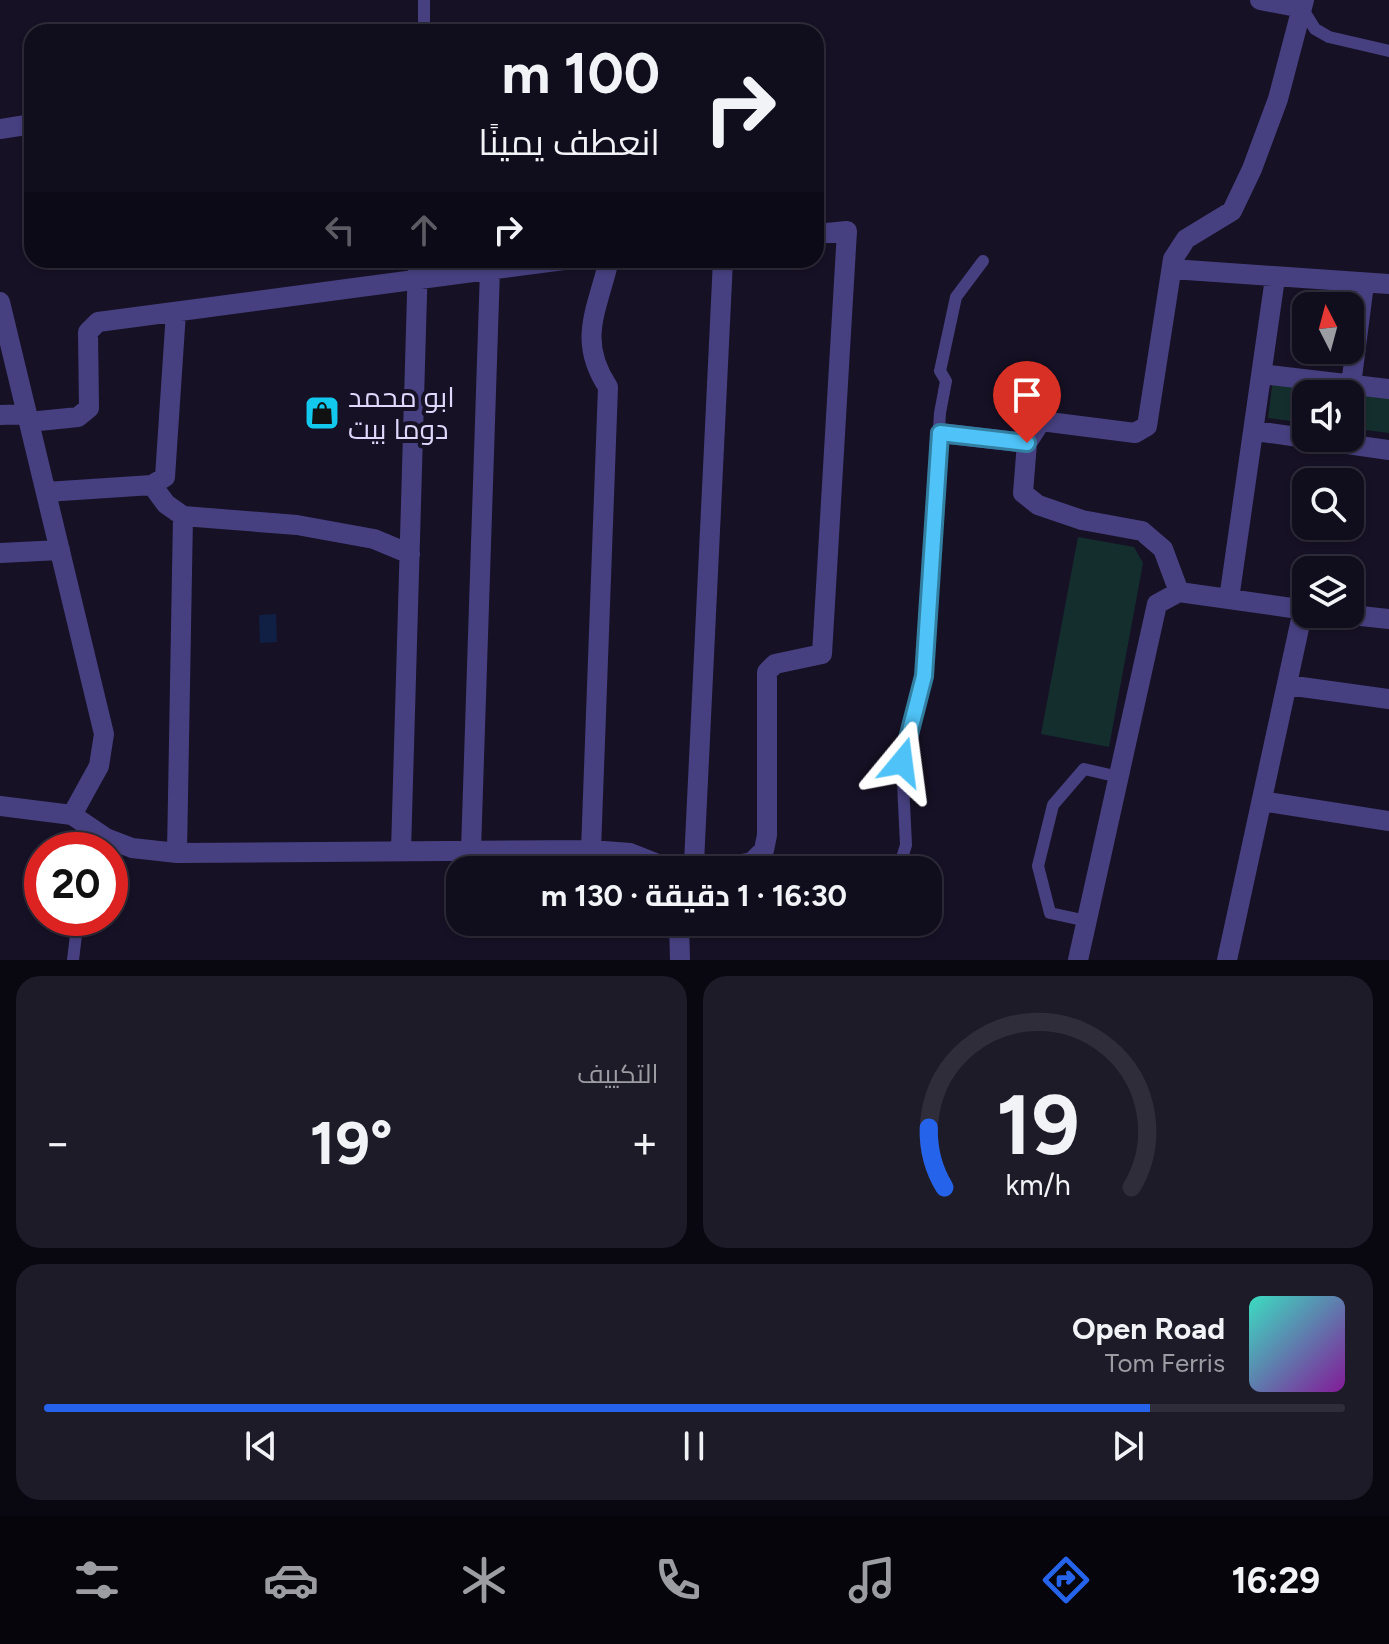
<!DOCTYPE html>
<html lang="ar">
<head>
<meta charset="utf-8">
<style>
  :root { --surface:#100d1c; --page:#1e1b29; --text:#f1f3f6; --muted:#9c9ca3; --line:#302d3b; --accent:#2563eb }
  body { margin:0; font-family:Figtree,Cairo,sans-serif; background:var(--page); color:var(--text); direction:rtl; height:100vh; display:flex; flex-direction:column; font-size:30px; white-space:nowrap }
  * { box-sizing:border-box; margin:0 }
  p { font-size:26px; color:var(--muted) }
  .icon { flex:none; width:44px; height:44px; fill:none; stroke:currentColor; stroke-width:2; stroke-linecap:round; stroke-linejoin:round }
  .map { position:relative; height:960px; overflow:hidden; direction:ltr }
  .drawer { display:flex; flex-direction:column; gap:16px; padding:16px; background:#09070f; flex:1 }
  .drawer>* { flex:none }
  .banner { position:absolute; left:24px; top:24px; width:800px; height:244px; border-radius:24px; box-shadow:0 2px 6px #0004,0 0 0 2px var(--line); direction:rtl; background:#100d1c; color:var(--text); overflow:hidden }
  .needle { width:52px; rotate:354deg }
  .fabs { position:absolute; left:1292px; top:292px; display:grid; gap:16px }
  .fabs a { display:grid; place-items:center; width:72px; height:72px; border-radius:16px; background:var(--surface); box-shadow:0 2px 6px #0004,0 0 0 2px var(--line); font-size:40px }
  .speed { position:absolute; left:24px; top:832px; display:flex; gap:16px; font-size:40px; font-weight:700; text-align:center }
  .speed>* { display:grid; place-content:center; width:104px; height:104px; border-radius:50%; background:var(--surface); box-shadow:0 2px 6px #0004,0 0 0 2px var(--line); line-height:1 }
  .speed .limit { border:12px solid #d22; background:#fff; color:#111 }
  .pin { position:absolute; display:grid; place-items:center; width:68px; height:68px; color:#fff; margin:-82px -34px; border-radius:50% 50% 50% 0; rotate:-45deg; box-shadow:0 0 8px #0007 }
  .pin .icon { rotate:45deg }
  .me { position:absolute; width:88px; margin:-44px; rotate:16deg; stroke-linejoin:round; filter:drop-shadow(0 0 6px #0008) }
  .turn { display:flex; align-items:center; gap:28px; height:168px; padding:0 32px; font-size:36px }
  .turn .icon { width:104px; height:104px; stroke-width:2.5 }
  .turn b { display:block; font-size:56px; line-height:68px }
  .lanes { display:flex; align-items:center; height:76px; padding:0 32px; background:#0003; justify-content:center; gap:40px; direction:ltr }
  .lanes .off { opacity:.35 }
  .big { font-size:60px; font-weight:700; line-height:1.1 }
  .drawer .widget { flex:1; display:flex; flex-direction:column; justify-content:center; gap:12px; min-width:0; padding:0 28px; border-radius:24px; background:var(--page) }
  .drawer .dial { align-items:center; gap:0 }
  .dial svg { height:208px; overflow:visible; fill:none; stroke:var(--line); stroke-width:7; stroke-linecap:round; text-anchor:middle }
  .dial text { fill:var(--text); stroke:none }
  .song { display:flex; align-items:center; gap:24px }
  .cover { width:96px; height:96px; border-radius:12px; background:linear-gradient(135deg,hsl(170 70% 55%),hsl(290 70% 35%)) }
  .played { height:8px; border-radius:4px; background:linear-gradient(90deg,var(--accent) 85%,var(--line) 85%) }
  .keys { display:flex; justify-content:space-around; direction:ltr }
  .heat { display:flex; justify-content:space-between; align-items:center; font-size:44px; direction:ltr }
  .drawer .tiles { flex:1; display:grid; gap:16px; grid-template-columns:1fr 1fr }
  .widget:last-child { grid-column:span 2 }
  .trip { position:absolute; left:446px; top:856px; width:496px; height:80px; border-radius:24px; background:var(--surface); box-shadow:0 2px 6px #0004,0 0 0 2px var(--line); font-weight:700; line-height:80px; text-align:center; direction:rtl }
  .tab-bar { display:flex; height:128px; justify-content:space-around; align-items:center; background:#06050b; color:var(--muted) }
  .tab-bar .icon { width:56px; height:56px }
  .tab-bar .current { color:var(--accent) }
  .tab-bar b { font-size:36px; color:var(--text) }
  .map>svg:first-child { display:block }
  .green { fill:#142e2e }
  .water { fill:#102045 }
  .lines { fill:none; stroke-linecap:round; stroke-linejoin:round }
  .lane { stroke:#474080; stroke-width:12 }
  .street { stroke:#474080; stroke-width:20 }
  .route-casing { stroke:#337fa1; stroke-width:20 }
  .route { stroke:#4fc3f7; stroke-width:14 }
  .labels { text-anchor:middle; stroke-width:8; stroke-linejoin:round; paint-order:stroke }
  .poi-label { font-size:28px; fill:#ded8fc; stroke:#161125; text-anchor:start }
</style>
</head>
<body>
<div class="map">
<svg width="1389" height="960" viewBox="0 0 1389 960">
  <rect width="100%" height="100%" fill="#161125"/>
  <path class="green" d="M1273,378l116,15v40l-39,-5v-34h-44v29l-38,-5z
    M1078,537l56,10 9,16 -34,184 -68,-13z"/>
  <path class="water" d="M276,614l1,28 -17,1 -1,-28z"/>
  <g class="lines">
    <path class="lane" d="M1302,8l13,21 14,8 60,14
      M424,32v-32
      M85,850l2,-26
      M890,870l12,-12 4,-13 -4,-83 22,-86 16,-263 6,-32 -6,-10 16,-74 27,-36
      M1087,921l-37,-8 -12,-47 15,-61 31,-36 35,8
      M73,960l5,-42"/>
    <path class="street" d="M1260,0l42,8
      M0,129l32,-5
      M1172,269l217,15
      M0,302l104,432 -5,32 -27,49
      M1262,374l127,15
      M1351,385l13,-101
      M0,415l27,-1
      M29,422l49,-5 11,-9 -1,-76 10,-10 466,-62
      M1256,431l133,19
      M940,433l87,10
      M152,485l14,19 17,12 114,9 77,14 36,15
      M46,492l106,-7 13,-8 11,-165
      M0,553l60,-3
      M1179,592l-16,-43 -21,-18 -60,-11 -44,-15 -15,-12 4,-50 14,-22 94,12 12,-7 26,-167 13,-20 46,-28 20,-42 26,-70 26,-99
      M1229,599l46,-321
      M1342,614l47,5
      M1287,685l102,14
      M1262,801l127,20
      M0,806l72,9 34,23 26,10 45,5 414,-3 39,3 28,11 73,2 21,-4 12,-12 3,-15v-163l8,-8 47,-10 25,-423 -31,3
      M471,850l19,-581
      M591,850l17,-463c-31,-47 -11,-76 1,-127
      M401,851l17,-591
      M177,853l6,-337
      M694,863l29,-603
      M679,922l1,38
      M1078,960l79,-356 22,-12 127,18
      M1227,960l76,-350"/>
  </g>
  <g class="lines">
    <defs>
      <path id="route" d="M902,762l22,-86 16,-243 87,10"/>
    </defs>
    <use href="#route" class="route-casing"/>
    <use href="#route" class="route"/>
  </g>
  <defs>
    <symbol id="shop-square" viewBox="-11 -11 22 22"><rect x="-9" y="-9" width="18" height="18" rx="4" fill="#13c8ed" stroke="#161125"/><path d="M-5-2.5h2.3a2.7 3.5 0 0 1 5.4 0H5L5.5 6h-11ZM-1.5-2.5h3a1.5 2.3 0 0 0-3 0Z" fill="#111"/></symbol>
  </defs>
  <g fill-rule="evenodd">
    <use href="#shop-square" x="302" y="393" width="40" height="40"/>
  </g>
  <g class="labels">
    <g class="poi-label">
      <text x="348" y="407">ابو محمد<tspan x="348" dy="32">دوما بيت</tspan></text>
    </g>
  </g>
</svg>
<div class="fabs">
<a><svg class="needle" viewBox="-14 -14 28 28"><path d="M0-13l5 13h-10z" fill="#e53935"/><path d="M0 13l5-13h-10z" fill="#9c9ca3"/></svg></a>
<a><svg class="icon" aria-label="sound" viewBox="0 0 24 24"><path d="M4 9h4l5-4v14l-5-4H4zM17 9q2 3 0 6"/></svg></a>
<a><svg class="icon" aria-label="search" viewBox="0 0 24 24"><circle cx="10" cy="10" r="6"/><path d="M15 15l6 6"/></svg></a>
<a><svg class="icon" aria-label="layers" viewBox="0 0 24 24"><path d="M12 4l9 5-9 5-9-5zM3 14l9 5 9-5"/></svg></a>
</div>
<div class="speed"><div class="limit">20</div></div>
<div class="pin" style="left:1027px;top:443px;background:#d93025"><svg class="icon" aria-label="arrive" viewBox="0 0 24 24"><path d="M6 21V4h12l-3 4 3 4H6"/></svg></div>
<svg class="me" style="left:902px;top:762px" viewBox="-20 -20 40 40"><path d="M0-17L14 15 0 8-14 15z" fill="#4fc3f7" stroke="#fff" stroke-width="4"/></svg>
<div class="trip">16:30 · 1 دقيقة · 130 m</div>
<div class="banner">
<div class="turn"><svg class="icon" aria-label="right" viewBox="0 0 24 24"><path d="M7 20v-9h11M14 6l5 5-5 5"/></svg><div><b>100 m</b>انعطف يمينًا</div></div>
<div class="lanes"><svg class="icon off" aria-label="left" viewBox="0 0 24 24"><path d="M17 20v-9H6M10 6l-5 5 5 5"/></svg><svg class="icon off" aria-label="ahead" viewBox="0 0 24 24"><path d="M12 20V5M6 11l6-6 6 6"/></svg><svg class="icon" aria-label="right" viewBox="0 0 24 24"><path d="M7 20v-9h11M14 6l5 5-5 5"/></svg></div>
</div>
</div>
<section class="drawer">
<div class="tiles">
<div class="widget dial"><svg viewBox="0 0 100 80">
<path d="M14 69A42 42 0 1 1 86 69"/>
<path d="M14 69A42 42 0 0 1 8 46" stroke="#2563eb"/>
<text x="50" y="56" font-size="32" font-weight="700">19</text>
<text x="50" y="72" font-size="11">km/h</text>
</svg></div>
<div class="widget"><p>التكييف</p>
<div class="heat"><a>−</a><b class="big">19°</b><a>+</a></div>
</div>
<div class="widget">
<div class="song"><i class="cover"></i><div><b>Open Road</b><p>Tom Ferris</p></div></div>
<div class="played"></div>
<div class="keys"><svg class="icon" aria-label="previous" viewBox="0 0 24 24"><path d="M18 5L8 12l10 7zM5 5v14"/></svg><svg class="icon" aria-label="pause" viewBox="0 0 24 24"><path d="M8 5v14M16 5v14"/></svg><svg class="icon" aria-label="next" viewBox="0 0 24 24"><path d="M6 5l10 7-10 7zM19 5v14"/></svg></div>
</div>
</div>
</section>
<nav class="tab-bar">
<b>16:29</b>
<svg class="icon current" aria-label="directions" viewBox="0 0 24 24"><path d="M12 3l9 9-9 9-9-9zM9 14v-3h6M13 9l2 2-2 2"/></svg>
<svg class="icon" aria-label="music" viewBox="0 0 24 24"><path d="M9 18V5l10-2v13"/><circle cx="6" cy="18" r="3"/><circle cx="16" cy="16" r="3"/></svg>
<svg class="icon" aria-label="phone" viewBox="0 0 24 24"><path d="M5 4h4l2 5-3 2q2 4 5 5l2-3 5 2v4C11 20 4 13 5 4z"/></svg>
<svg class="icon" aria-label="climate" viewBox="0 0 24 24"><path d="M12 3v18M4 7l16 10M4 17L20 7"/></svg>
<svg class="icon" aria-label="car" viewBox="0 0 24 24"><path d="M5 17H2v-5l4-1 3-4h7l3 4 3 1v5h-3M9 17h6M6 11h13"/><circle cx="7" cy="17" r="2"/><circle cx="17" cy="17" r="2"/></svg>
<svg class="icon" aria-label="filters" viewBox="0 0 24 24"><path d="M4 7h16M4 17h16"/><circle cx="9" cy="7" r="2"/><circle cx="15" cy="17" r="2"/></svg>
</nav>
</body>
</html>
